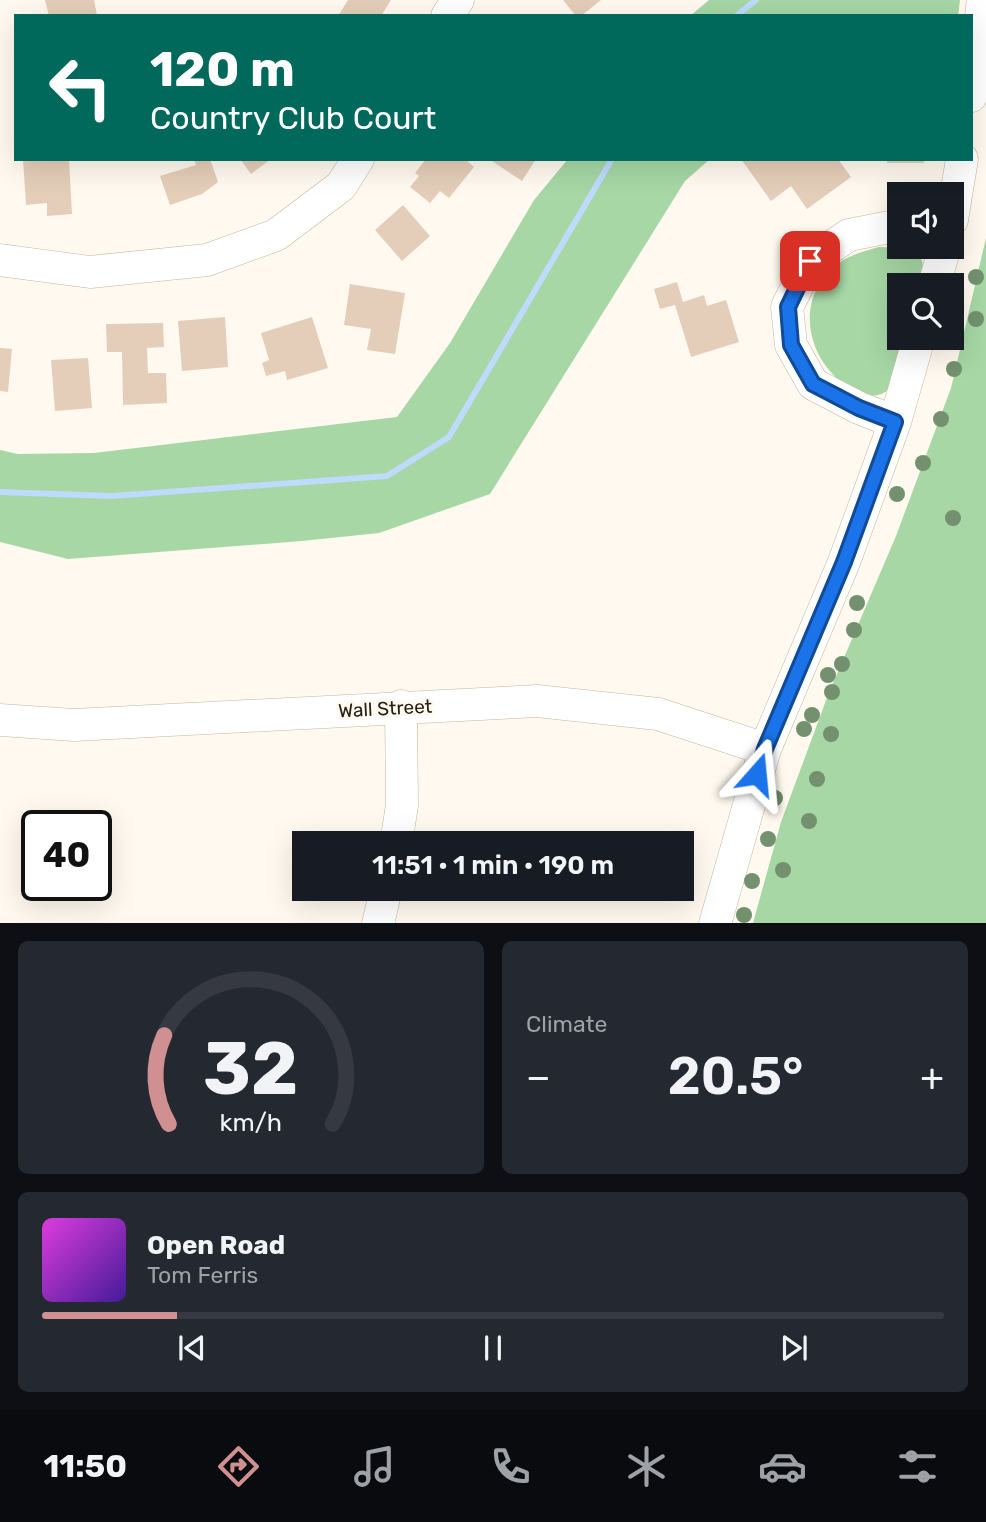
<!DOCTYPE html>
<html lang="en">
<head>
<meta charset="utf-8">
<style>
  :root { --surface:#171b24; --page:#242831; --text:#f1f3f6; --muted:#9ea1a6; --line:#363941; --accent:#d08f90 }
  body { margin:0; font-family:Rubik,sans-serif; background:var(--page); color:var(--text); height:100vh; display:flex; flex-direction:column; font-size:26px; white-space:nowrap }
  * { box-sizing:border-box; margin:0 }
  p { font-size:23px; color:var(--muted) }
  .icon { flex:none; width:38px; height:38px; fill:none; stroke:currentColor; stroke-width:2; stroke-linecap:round; stroke-linejoin:round }
  .map { position:relative; height:923px; overflow:hidden }
  .side { display:flex; flex-direction:column; gap:18px; padding:18px; background:#0d0f14; flex:1 }
  .side>* { flex:none }
  .guide { position:absolute; left:14px; top:14px; width:959px; height:147px; border-radius:0px; box-shadow:0 7px 28px #0002; background:#00695c; color:#fff; overflow:hidden }
  .tools { position:absolute; left:887px; top:182px; display:grid; gap:14px }
  .tools a { display:grid; place-items:center; width:77px; height:77px; border-radius:0px; background:var(--surface); box-shadow:0 7px 28px #0002; font-size:35px }
  .speed { position:absolute; left:21px; top:810px; display:flex; gap:14px; font-size:35px; font-weight:700; text-align:center }
  .speed>* { display:grid; place-content:center; width:91px; height:91px; border-radius:50%; background:var(--surface); box-shadow:0 7px 28px #0002; line-height:1 }
  .speed .limit { border:4px solid #111; border-radius:10px; background:#fff; color:#111 }
  .pin { position:absolute; display:grid; place-items:center; width:60px; height:60px; color:#fff; margin:-30px; border-radius:14px; box-shadow:0 4px 10px #0006 }
  .me { position:absolute; width:77px; margin:-38px; rotate:18deg; stroke-linejoin:round; filter:drop-shadow(0 0 5px #0008) }
  .turn { display:flex; align-items:center; gap:24px; height:147px; padding:0 21px; font-size:32px }
  .turn .icon { width:91px; height:91px; stroke-width:2.5 }
  .turn b { display:block; font-size:49px; line-height:60px }
  .big { font-size:52px; font-weight:600; line-height:1.1 }
  .side .tile { flex:1; display:flex; flex-direction:column; justify-content:center; gap:10px; min-width:0; padding:0 24px; border-radius:10px; background:var(--page) }
  .side .dial { align-items:center; gap:0 }
  .dial svg { height:182px; overflow:visible; fill:none; stroke:var(--line); stroke-width:7; stroke-linecap:round; text-anchor:middle }
  .dial text { fill:var(--text); stroke:none }
  .song { display:flex; align-items:center; gap:21px }
  .cover { width:84px; height:84px; border-radius:10px; background:linear-gradient(135deg,hsl(300 70% 55%),hsl(260 70% 35%)) }
  .played { height:7px; border-radius:4px; background:linear-gradient(90deg,var(--accent) 15%,var(--line) 15%) }
  .keys { display:flex; justify-content:space-around; direction:ltr }
  .heat { display:flex; justify-content:space-between; align-items:center; font-size:38px; direction:ltr }
  .side .tiles { flex:1; display:grid; gap:18px; grid-template-columns:1fr 1fr }
  .tile:last-child { grid-column:span 2 }
  .trip { position:absolute; left:292px; top:831px; width:402px; height:70px; border-radius:0px; background:var(--surface); box-shadow:0 7px 28px #0002; font-weight:600; line-height:70px; text-align:center }
  .tab-bar { display:flex; height:112px; justify-content:space-around; align-items:center; background:#090b0e; color:var(--muted) }
  .tab-bar .icon { width:49px; height:49px }
  .tab-bar .on { color:var(--accent) }
  .tab-bar b { font-size:32px; color:var(--text) }
  .map>svg:first-child { display:block }
  .green { fill:#a6d7a5 }
  .lines { fill:none; stroke-linecap:round; stroke-linejoin:round }
  .stream { stroke:#bedafd; stroke-width:6 }
  .building { fill:#e4ceb9 }
  .minor-casing { stroke:#c3b59c; stroke-width:33 }
  .minor { stroke:#fff; stroke-width:32 }
  .tree { fill:#73916f }
  .route-casing { stroke:#114b97; stroke-width:18 }
  .route { stroke:#1a73e8; stroke-width:12 }
  .labels { text-anchor:middle; stroke-width:6; stroke-linejoin:round; paint-order:stroke }
  .street-label { font-size:19px; fill:#252017; stroke:#fff9ef }
</style>
</head>
<body>
<div class="map">
<svg width="986" height="924" viewBox="0 0 986 924">
  <rect width="100%" height="100%" fill="#fff9ef"/>
  <path class="green" d="M709,0h251l-2,16h-268z
    M568,159h142l-25,22 -195,313 -111,39 -77,8 -234,18 -68,-17v-92l18,4 76,-1 303,-36 53,-74 84,-143z
    M986,238v685h-233l28,-101 47,-127 68,-159 55,-148z
    M879,247c33,1 49,0 43,38h-22v53h8c-5,14 -9,39 -18,50 -8,9 -20,9 -30,5 -52,-22 -71,-94 -21,-130 13,-9 26,-12 40,-16z"/>
  <g class="lines">
    <path class="stream" d="M736,16l20,-16
      M0,492l112,4 275,-20 62,-39 163,-278"/>
  </g>
  <path class="building" d="M45,0h49l3,15 -48,1z
    M348,0h43l-10,16h-43z
    M563,0h38l-20,16h-5z
    M23,159h46l3,55 -25,2v-13l-21,2z
    M194,159h16l8,23 -16,12 -32,11 -10,-29 36,-11z
    M240,159h31l-20,15z
    M426,159h39l9,8 -25,31 -9,-7 -10,12 -20,-16 9,-11 -4,-3z
    M489,159h47l-14,22z
    M741,159h97l13,18 -44,32 -16,-23 -20,15z
    M887,159h37v4h-37z
    M403,205l27,31 -28,25 -27,-31z
    M677,282l6,20 21,-7 3,11 19,-6 13,42 -48,15 -16,-52 -15,4 -6,-20z
    M350,284l55,9 -10,61 -28,-4 4,-21 -27,-4z
    M225,317l3,50 -46,4 -4,-50z
    M312,317l16,51 -41,12 -2,-9 -19,5 -4,-13 7,-3 -8,-27z
    M163,323l1,24 -17,1 1,25h18l1,30 -44,2 -1,-53h-15l-1,-28z
    M0,348l12,1 -4,43 -8,-1z
    M88,358l4,50 -37,3 -4,-51z"/>
  <g class="lines">
    <defs>
      <path id="minor" d="M447,16l11,-16
        M971,96l12,-96
        M952,220l10,-61
        M0,260l90,12 117,-12 69,-25 65,-49 17,-27
        M934,285l11,-38
        M895,422l-36,-14 -46,-24 -22,-39 -4,-38 23,-46 39,-26 51,-10
        M0,720l74,5 463,-24 121,13 107,35
        M396,844l6,-39 -1,-99
        M378,924l8,-35
        M715,924l50,-175 79,-187 51,-140 24,-84"/>
    </defs>
    <use href="#minor" class="minor-casing"/>
    <use href="#minor" class="minor"/>
  </g>
  <g class="tree">
    <circle cx="976" cy="277" r="8"/>
    <circle cx="976" cy="319" r="8"/>
    <circle cx="954" cy="369" r="8"/>
    <circle cx="941" cy="419" r="8"/>
    <circle cx="923" cy="463" r="8"/>
    <circle cx="897" cy="494" r="8"/>
    <circle cx="953" cy="518" r="8"/>
    <circle cx="857" cy="603" r="8"/>
    <circle cx="854" cy="630" r="8"/>
    <circle cx="842" cy="664" r="8"/>
    <circle cx="828" cy="675" r="8"/>
    <circle cx="832" cy="692" r="8"/>
    <circle cx="812" cy="715" r="8"/>
    <circle cx="804" cy="729" r="8"/>
    <circle cx="831" cy="734" r="8"/>
    <circle cx="817" cy="779" r="8"/>
    <circle cx="775" cy="798" r="8"/>
    <circle cx="809" cy="821" r="8"/>
    <circle cx="768" cy="839" r="8"/>
    <circle cx="783" cy="870" r="8"/>
    <circle cx="752" cy="881" r="8"/>
    <circle cx="744" cy="915" r="8"/>
  </g>
  <g class="lines">
    <defs>
      <path id="route" d="M757,774l8,-25 79,-187 51,-140 -36,-14 -46,-24 -22,-39 -3,-38 22,-46"/>
    </defs>
    <use href="#route" class="route-casing"/>
    <use href="#route" class="route"/>
  </g>
  <g class="labels">
    <g class="street-label">
      <text transform="translate(385 708) rotate(-3)" y="7">Wall Street</text>
    </g>
  </g>
</svg>
<div class="tools">
<a><svg class="icon" aria-label="sound" viewBox="0 0 24 24"><path d="M4 9h4l5-4v14l-5-4H4zM17 9q2 3 0 6"/></svg></a>
<a><svg class="icon" aria-label="search" viewBox="0 0 24 24"><circle cx="10" cy="10" r="6"/><path d="M15 15l6 6"/></svg></a>
</div>
<div class="speed"><div class="limit">40</div></div>
<div class="pin" style="left:810px;top:261px;background:#d93025"><svg class="icon" aria-label="arrive" viewBox="0 0 24 24"><path d="M6 21V4h12l-3 4 3 4H6"/></svg></div>
<svg class="me" style="left:757px;top:774px" viewBox="-20 -20 40 40"><path d="M0-17L14 15 0 8-14 15z" fill="#1a73e8" stroke="#fff" stroke-width="4"/></svg>
<div class="trip">11:51 · 1 min · 190 m</div>
<div class="guide">
<div class="turn"><svg class="icon" aria-label="left" viewBox="0 0 24 24"><path d="M17 20v-9H6M10 6l-5 5 5 5"/></svg><div><b>120 m</b>Country Club Court</div></div>
</div>
</div>
<section class="side">
<div class="tiles">
<div class="tile dial"><svg viewBox="0 0 100 80">
<path d="M14 69A42 42 0 1 1 86 69"/>
<path d="M14 69A42 42 0 0 1 12 30" stroke="#d08f90"/>
<text x="50" y="56" font-size="32" font-weight="700">32</text>
<text x="50" y="72" font-size="11">km/h</text>
</svg></div>
<div class="tile"><p>Climate</p>
<div class="heat"><a>−</a><b class="big">20.5°</b><a>+</a></div>
</div>
<div class="tile">
<div class="song"><i class="cover"></i><div><b>Open Road</b><p>Tom Ferris</p></div></div>
<div class="played"></div>
<div class="keys"><svg class="icon" aria-label="previous" viewBox="0 0 24 24"><path d="M18 5L8 12l10 7zM5 5v14"/></svg><svg class="icon" aria-label="pause" viewBox="0 0 24 24"><path d="M8 5v14M16 5v14"/></svg><svg class="icon" aria-label="next" viewBox="0 0 24 24"><path d="M6 5l10 7-10 7zM19 5v14"/></svg></div>
</div>
</div>
</section>
<nav class="tab-bar">
<b>11:50</b>
<svg class="icon on" aria-label="directions" viewBox="0 0 24 24"><path d="M12 3l9 9-9 9-9-9zM9 14v-3h6M13 9l2 2-2 2"/></svg>
<svg class="icon" aria-label="music" viewBox="0 0 24 24"><path d="M9 18V5l10-2v13"/><circle cx="6" cy="18" r="3"/><circle cx="16" cy="16" r="3"/></svg>
<svg class="icon" aria-label="phone" viewBox="0 0 24 24"><path d="M5 4h4l2 5-3 2q2 4 5 5l2-3 5 2v4C11 20 4 13 5 4z"/></svg>
<svg class="icon" aria-label="climate" viewBox="0 0 24 24"><path d="M12 3v18M4 7l16 10M4 17L20 7"/></svg>
<svg class="icon" aria-label="car" viewBox="0 0 24 24"><path d="M5 17H2v-5l4-1 3-4h7l3 4 3 1v5h-3M9 17h6M6 11h13"/><circle cx="7" cy="17" r="2"/><circle cx="17" cy="17" r="2"/></svg>
<svg class="icon" aria-label="filters" viewBox="0 0 24 24"><path d="M4 7h16M4 17h16"/><circle cx="9" cy="7" r="2"/><circle cx="15" cy="17" r="2"/></svg>
</nav>
</body>
</html>
